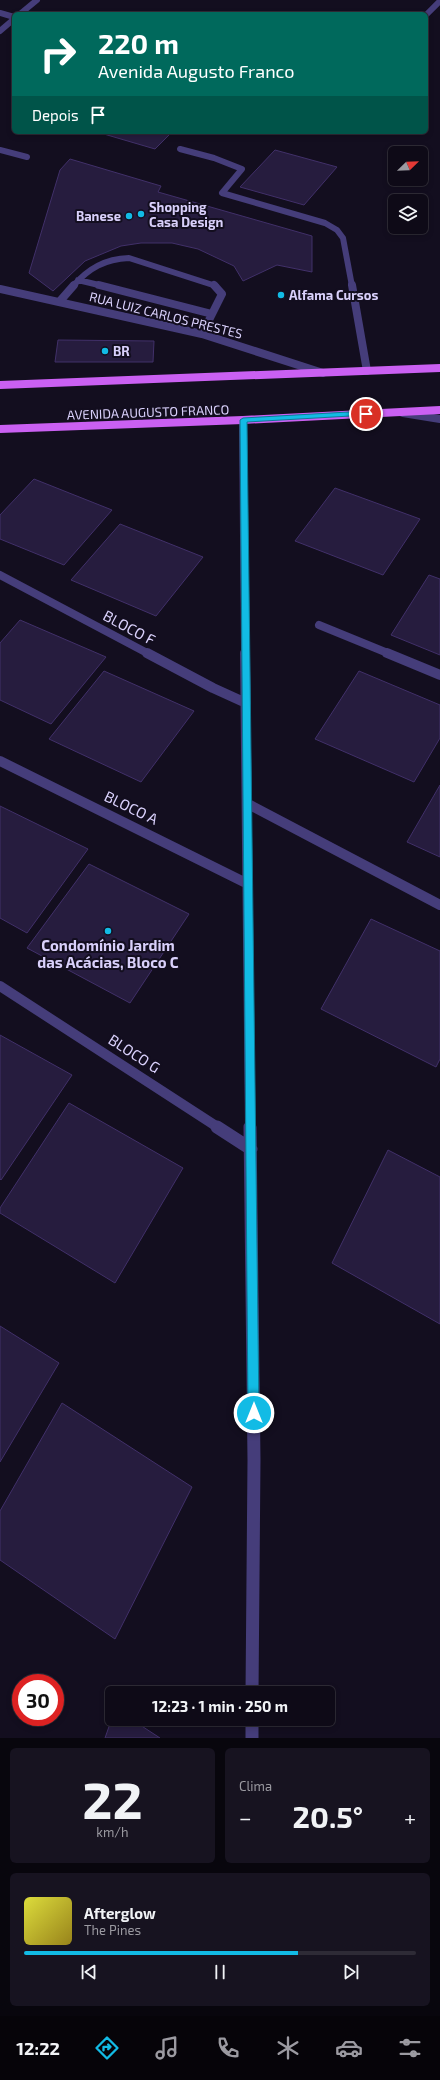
<!DOCTYPE html>
<html lang="pt">
<head>
<meta charset="utf-8">
<style>
  :root { --surface:#0e0a17; --page:#171320; --text:#f1f3f6; --muted:#9b9aa1; --line:#2e2b36; --accent:#12bbe5 }
  body { margin:0; font-family:"Exo 2",sans-serif; background:var(--page); color:var(--text); height:100vh; display:flex; flex-direction:column; font-size:15px; white-space:nowrap }
  * { box-sizing:border-box; margin:0 }
  p { font-size:13px; color:var(--muted) }
  .icon { flex:none; width:22px; height:22px; fill:none; stroke:currentColor; stroke-width:2; stroke-linecap:round; stroke-linejoin:round }
  .map { position:relative; height:1738px; overflow:hidden }
  .panel { display:flex; flex-direction:column; gap:10px; padding:10px; background:#08060d; flex:1 }
  .panel>* { flex:none }
  .guide { position:absolute; left:12px; top:12px; width:416px; height:122px; border-radius:6px; box-shadow:0 2px 6px #0003,0 0 0 1px var(--line); background:#00695c; color:#fff; overflow:hidden }
  .needle { width:26px; rotate:67deg }
  .tools { position:absolute; left:388px; top:146px; display:grid; gap:8px }
  .tools a { display:grid; place-items:center; width:40px; height:40px; border-radius:6px; background:var(--surface); box-shadow:0 2px 6px #0003,0 0 0 1px var(--line); font-size:20px }
  .speed { position:absolute; left:12px; top:1674px; display:flex; gap:8px; font-size:20px; font-weight:700; text-align:center }
  .speed>* { display:grid; place-content:center; width:52px; height:52px; border-radius:50%; background:var(--surface); box-shadow:0 2px 6px #0003,0 0 0 1px var(--line); line-height:1 }
  .speed .limit { border:6px solid #d22; background:#fff; color:#111 }
  .pin { position:absolute; display:grid; place-items:center; width:34px; height:34px; color:#fff; margin:-17px; border:2px solid #fff; border-radius:50%; box-shadow:0 1px 4px #0007 }
  .me { position:absolute; width:44px; margin:-22px; rotate:0deg; stroke-linejoin:round; filter:drop-shadow(0 0 3px #0008) }
  .turn { display:flex; align-items:center; gap:14px; height:84px; padding:0 20px; font-size:18px }
  .turn .icon { width:52px; height:52px; stroke-width:2.5 }
  .turn b { display:block; font-size:28px; line-height:34px }
  .then { display:flex; align-items:center; height:38px; padding:0 20px; background:#0003; gap:8px; font-size:15px }
  .big { font-size:30px; font-weight:700; line-height:1.1 }
  .panel .widget { flex:1; display:flex; flex-direction:column; justify-content:center; gap:6px; min-width:0; padding:0 14px; border-radius:6px; background:var(--page) }
  .panel .dial { align-items:center; gap:0 }
  .dial b { font-size:52px; line-height:1 }
  .song { display:flex; align-items:center; gap:12px }
  .cover { width:48px; height:48px; border-radius:6px; background:linear-gradient(135deg,hsl(60 70% 55%),hsl(50 70% 35%)) }
  .played { height:4px; border-radius:2px; background:linear-gradient(90deg,var(--accent) 70%,var(--line) 70%) }
  .keys { display:flex; justify-content:space-around; direction:ltr }
  .heat { display:flex; justify-content:space-between; align-items:center; font-size:22px; direction:ltr }
  .panel .tiles { flex:1; display:grid; gap:10px; grid-template-columns:1fr 1fr }
  .widget:last-child { grid-column:span 2 }
  .trip { position:absolute; left:105px; top:1686px; width:230px; height:40px; border-radius:6px; background:var(--surface); box-shadow:0 2px 6px #0003,0 0 0 1px var(--line); font-weight:700; line-height:40px; text-align:center }
  .tab-bar { display:flex; height:64px; justify-content:space-around; align-items:center; background:#060409; color:var(--muted) }
  .tab-bar .icon { width:28px; height:28px }
  .tab-bar .on { color:var(--accent) }
  .tab-bar b { font-size:18px; color:var(--text) }
  .map>svg:first-child { display:block }
  .building { fill:#261c3e; stroke:#413069 }
  .lines { fill:none; stroke-linecap:round; stroke-linejoin:round }
  .minor-far3 { stroke:#453d7a; stroke-width:6 }
  .minor-far2 { stroke:#453d7a; stroke-width:8 }
  .minor-far1 { stroke:#453d7a; stroke-width:10 }
  .minor { stroke:#453d7a; stroke-width:13 }
  .major { stroke:#ca60f2; stroke-width:8 }
  .route { fill:#12bbe5; stroke:#0c7a95 }
  .poi-dot { fill:#12bbe5; stroke:#130e1f; stroke-width:1.5 }
  .labels { text-anchor:middle; stroke-width:4; stroke-linejoin:round; paint-order:stroke }
  .far-poi-label { font-size:13px; font-weight:bold; fill:#d9d0fb; stroke:#130e1f; text-anchor:start }
  .far-street-label { font-size:13px; fill:#d9d0fb; stroke:#130e1f }
  .street-label { font-size:15px; fill:#d9d0fb; stroke:#130e1f }
  .poi-label { font-size:15px; font-weight:bold; fill:#d9d0fb; stroke:#130e1f }
</style>
</head>
<body>
<div class="map">
<svg width="440" height="1738" viewBox="0 0 440 1738">
  <rect width="100%" height="100%" fill="#130e1f"/>
  <path class="building" d="M97,132h75l-17,17z
    M275,150l62,17 -33,38 -64,-18z
    M70,159l91,27 -3,6 154,44v36l-35,-7 -34,16 -9,-15 -36,-17 -26,-6h-31l-20,3 -36,15 -32,30 -24,-18 31,-103z
    M58,340l96,1 -1,21h-98z
    M34,479l78,31 -48,55 -64,-26v-24z
    M335,488l85,31 -37,56 -88,-34z
    M120,524l83,33 -47,59 -85,-36z
    M429,575l11,4v76l-49,-20z
    M20,620l86,37 -55,67 -51,-24v-57z
    M104,671l90,40 -53,71 -92,-43z
    M359,671l81,34v33l-26,44 -99,-43z
    M440,785v72l-33,-15z
    M0,806l88,43 -61,84 -27,-15z
    M89,864l100,50 -59,89 -103,-55z
    M371,919l69,32v108l-4,8 -115,-58z
    M0,1035l72,40 -71,105 -1,-1z
    M69,1103l114,65 -68,115 -115,-70v-5z
    M388,1150l52,27v147l-108,-61z
    M0,1326l59,37 -59,99z
    M62,1403l130,84 -77,152 -115,-79v-49z
    M112,1718l19,1 29,19h-55z"/>
  <g class="lines">
    <path class="minor-far3" d="M0,13l14,4
      M20,14l17,-14
      M426,15l14,-14
      M0,31l14,-12
      M180,149l34,9 28,11 -20,24 103,30 12,7 6,8 9,48
      M0,150l27,7
      M78,280l25,6
      M73,286c16,-18 32,-27 56,-28l87,28"/>
    <path class="minor-far2" d="M99,285l113,29
      M352,285l15,86
      M0,289l202,45 121,39
      M60,301l14,-16
      M202,334l20,-40 -8,-9
      M403,413l37,6
      M243,420l2,234
      M0,575l149,79
      M319,625l71,29"/>
    <path class="minor-far1" d="M147,653l66,35 33,15
      M245,653l5,475
      M387,653l53,22
      M0,761l248,123
      M248,804l192,101
      M0,986l219,142"/>
    <path class="minor" d="M217,1127l34,22
      M250,1127l4,333 -2,233
      M252,1719v19"/>
    <path class="major" d="M0,385l440,-17
      M0,429l243,-9 197,-10"/>
  </g>
  <path class="route" d="M366,411l3,3 -1,1 -121,7 12,991 -1,4 -4,2 -5,-2 -1,-4 -8,-993 3,-2z"/>
  <g class="poi-dot">
    <circle cx="141" cy="214" r="4"/>
    <circle cx="129" cy="216" r="4"/>
    <circle cx="281" cy="295" r="4"/>
    <circle cx="105" cy="351" r="4"/>
    <circle cx="108" cy="931" r="4"/>
  </g>
  <g class="labels">
    <g class="far-poi-label">
      <text x="149" y="212">Shopping<tspan x="149" dy="15">Casa Design</tspan></text>
      <text x="121" y="221" text-anchor="end">Banese</text>
      <text x="289" y="300">Alfama Cursos</text>
      <text x="113" y="356">BR</text>
    </g>
    <g class="far-street-label">
      <text transform="translate(166 315) rotate(14)" y="5">RUA LUIZ CARLOS PRESTES</text>
      <text transform="translate(148 412) rotate(-2)" y="5">AVENIDA AUGUSTO FRANCO</text>
    </g>
    <g class="street-label">
      <text transform="translate(129 628) rotate(28)" y="5">BLOCO F</text>
      <text transform="translate(131 808) rotate(26)" y="5">BLOCO A</text>
      <text transform="translate(134 1054) rotate(33)" y="5">BLOCO G</text>
    </g>
    <g class="poi-label">
      <text x="108" y="951">Condomínio Jardim<tspan x="108" dy="17">das Acácias, Bloco C</tspan></text>
    </g>
  </g>
</svg>
<div class="tools">
<a><svg class="needle" viewBox="-14 -14 28 28"><path d="M0-13l5 13h-10z" fill="#e53935"/><path d="M0 13l5-13h-10z" fill="#9b9aa1"/></svg></a>
<a><svg class="icon" aria-label="layers" viewBox="0 0 24 24"><path d="M12 4l9 5-9 5-9-5zM3 14l9 5 9-5"/></svg></a>
</div>
<div class="speed"><div class="limit">30</div></div>
<div class="pin" style="left:366px;top:414px;background:#d93025"><svg class="icon" aria-label="arrive" viewBox="0 0 24 24"><path d="M6 21V4h12l-3 4 3 4H6"/></svg></div>
<svg class="me" style="left:254px;top:1413px" viewBox="-20 -20 40 40"><circle r="17" fill="#12bbe5" stroke="#fff" stroke-width="3"/><path d="M0-11L8 9 0 5-8 9z" fill="#fff"/></svg>
<div class="trip">12:23 · 1 min · 250 m</div>
<div class="guide">
<div class="turn"><svg class="icon" aria-label="right" viewBox="0 0 24 24"><path d="M7 20v-9h11M14 6l5 5-5 5"/></svg><div><b>220 m</b>Avenida Augusto Franco</div></div>
<div class="then">Depois<svg class="icon" aria-label="arrive" viewBox="0 0 24 24"><path d="M6 21V4h12l-3 4 3 4H6"/></svg></div>
</div>
</div>
<section class="panel">
<div class="tiles">
<div class="widget dial"><b>22</b><p>km/h</p></div>
<div class="widget"><p>Clima</p>
<div class="heat"><a>−</a><b class="big">20.5°</b><a>+</a></div>
</div>
<div class="widget">
<div class="song"><i class="cover"></i><div><b>Afterglow</b><p>The Pines</p></div></div>
<div class="played"></div>
<div class="keys"><svg class="icon" aria-label="previous" viewBox="0 0 24 24"><path d="M18 5L8 12l10 7zM5 5v14"/></svg><svg class="icon" aria-label="pause" viewBox="0 0 24 24"><path d="M8 5v14M16 5v14"/></svg><svg class="icon" aria-label="next" viewBox="0 0 24 24"><path d="M6 5l10 7-10 7zM19 5v14"/></svg></div>
</div>
</div>
</section>
<nav class="tab-bar">
<b>12:22</b>
<svg class="icon on" aria-label="directions" viewBox="0 0 24 24"><path d="M12 3l9 9-9 9-9-9zM9 14v-3h6M13 9l2 2-2 2"/></svg>
<svg class="icon" aria-label="music" viewBox="0 0 24 24"><path d="M9 18V5l10-2v13"/><circle cx="6" cy="18" r="3"/><circle cx="16" cy="16" r="3"/></svg>
<svg class="icon" aria-label="phone" viewBox="0 0 24 24"><path d="M5 4h4l2 5-3 2q2 4 5 5l2-3 5 2v4C11 20 4 13 5 4z"/></svg>
<svg class="icon" aria-label="climate" viewBox="0 0 24 24"><path d="M12 3v18M4 7l16 10M4 17L20 7"/></svg>
<svg class="icon" aria-label="car" viewBox="0 0 24 24"><path d="M5 17H2v-5l4-1 3-4h7l3 4 3 1v5h-3M9 17h6M6 11h13"/><circle cx="7" cy="17" r="2"/><circle cx="17" cy="17" r="2"/></svg>
<svg class="icon" aria-label="filters" viewBox="0 0 24 24"><path d="M4 7h16M4 17h16"/><circle cx="9" cy="7" r="2"/><circle cx="15" cy="17" r="2"/></svg>
</nav>
</body>
</html>
